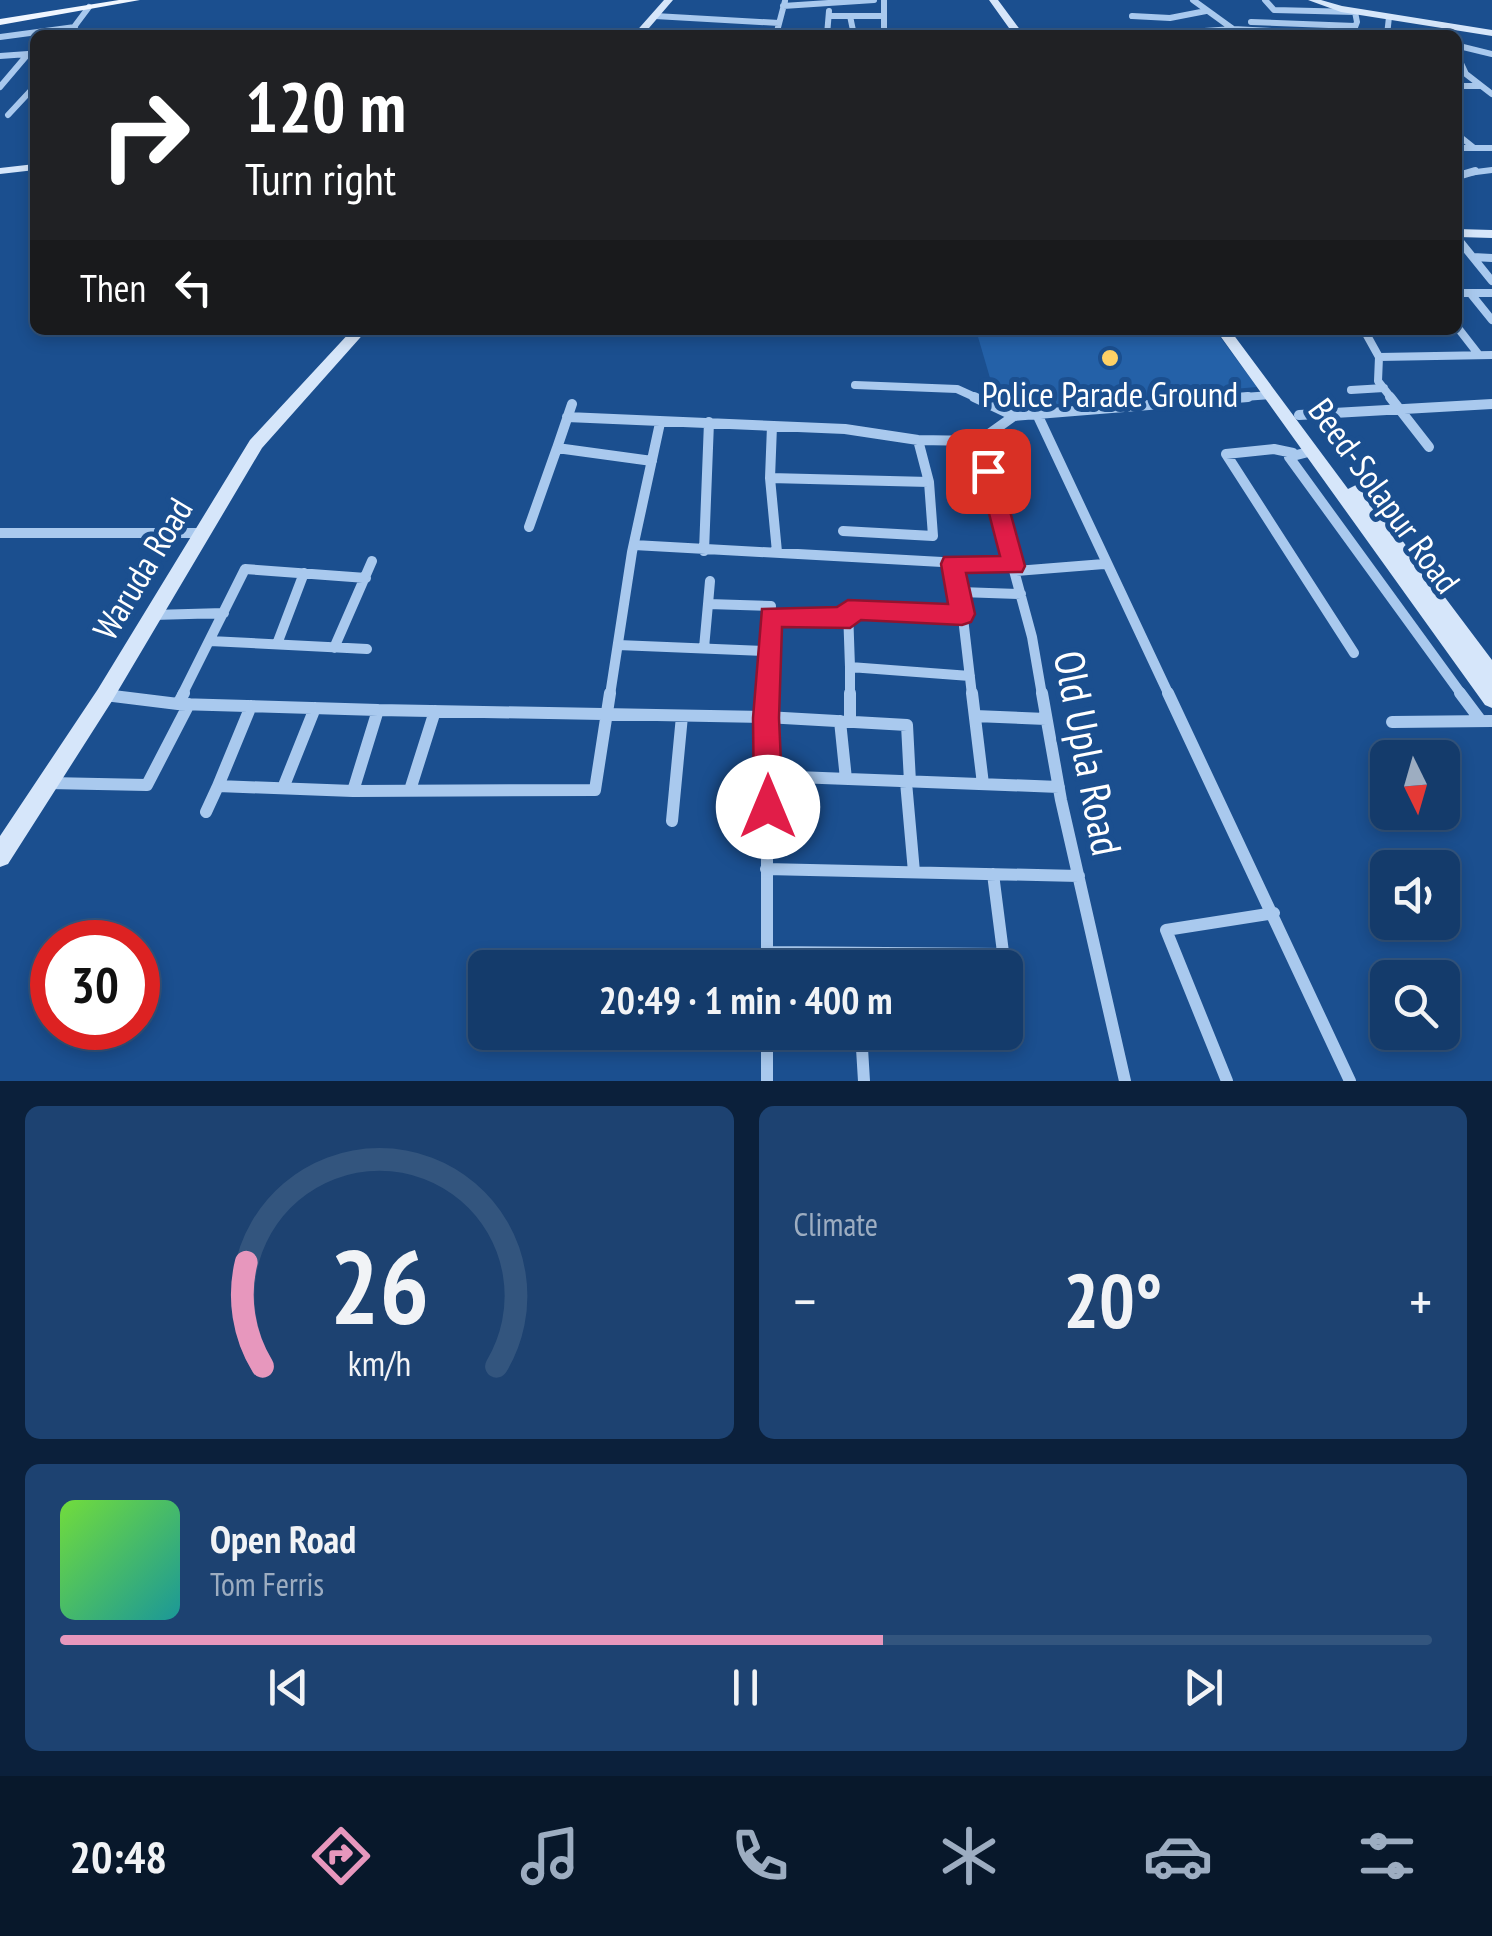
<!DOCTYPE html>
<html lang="en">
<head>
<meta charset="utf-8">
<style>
  :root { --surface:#143b6b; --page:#1d4271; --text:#f1f3f6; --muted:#9dadc1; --line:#33557e; --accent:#e797bd }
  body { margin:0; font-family:"PT Sans Narrow",sans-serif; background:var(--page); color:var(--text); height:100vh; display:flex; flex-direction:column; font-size:38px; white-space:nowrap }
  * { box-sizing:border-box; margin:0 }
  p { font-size:32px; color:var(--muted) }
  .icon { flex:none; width:55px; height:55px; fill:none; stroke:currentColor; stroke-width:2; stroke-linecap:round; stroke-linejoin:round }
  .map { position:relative; height:1081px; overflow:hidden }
  .sheet { display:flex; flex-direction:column; gap:25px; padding:25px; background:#0b203b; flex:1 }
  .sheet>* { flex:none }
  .banner { position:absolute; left:30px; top:30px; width:1432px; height:305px; border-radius:15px; box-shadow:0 5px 15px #0003,0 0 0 2px var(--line); background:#202124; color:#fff; overflow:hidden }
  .needle { width:65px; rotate:175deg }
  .controls { position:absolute; left:1370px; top:740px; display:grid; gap:20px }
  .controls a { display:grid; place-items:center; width:90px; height:90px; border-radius:15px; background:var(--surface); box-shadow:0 5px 15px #0003,0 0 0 2px var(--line); font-size:50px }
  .speed { position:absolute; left:30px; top:920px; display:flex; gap:20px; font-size:50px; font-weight:700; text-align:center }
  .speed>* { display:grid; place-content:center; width:130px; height:130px; border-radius:50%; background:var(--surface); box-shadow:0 5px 15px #0003,0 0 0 2px var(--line); line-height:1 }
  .speed .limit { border:15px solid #d22; background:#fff; color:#111 }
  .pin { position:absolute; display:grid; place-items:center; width:85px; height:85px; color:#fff; margin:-42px; border-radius:20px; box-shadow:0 5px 15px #0006 }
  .me { position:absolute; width:110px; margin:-55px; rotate:0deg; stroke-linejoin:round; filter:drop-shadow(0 0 8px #0008) }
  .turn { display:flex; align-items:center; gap:35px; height:210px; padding:0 50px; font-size:45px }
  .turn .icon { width:130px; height:130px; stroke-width:2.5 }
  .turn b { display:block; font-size:70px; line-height:85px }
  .then { display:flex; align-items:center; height:95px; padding:0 50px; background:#0003; gap:20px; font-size:38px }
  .big { font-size:75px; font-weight:800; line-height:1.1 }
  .sheet .card { flex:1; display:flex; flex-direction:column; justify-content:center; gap:15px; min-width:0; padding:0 35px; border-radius:15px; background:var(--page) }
  .sheet .dial { align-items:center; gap:0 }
  .dial svg { height:260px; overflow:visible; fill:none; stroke:var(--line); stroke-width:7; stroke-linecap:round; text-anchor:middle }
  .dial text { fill:var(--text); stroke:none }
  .song { display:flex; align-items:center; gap:30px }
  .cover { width:120px; height:120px; border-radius:15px; background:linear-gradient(135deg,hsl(100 70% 55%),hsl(180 70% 35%)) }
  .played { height:10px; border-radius:5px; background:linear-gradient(90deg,var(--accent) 60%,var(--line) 60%) }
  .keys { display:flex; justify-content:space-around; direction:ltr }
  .heat { display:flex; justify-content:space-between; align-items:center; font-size:55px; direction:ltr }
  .sheet .tiles { flex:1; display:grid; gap:25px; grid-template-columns:1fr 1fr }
  .card:last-child { grid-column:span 2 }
  .trip { position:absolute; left:468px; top:950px; width:555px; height:100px; border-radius:15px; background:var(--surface); box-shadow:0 5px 15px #0003,0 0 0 2px var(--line); font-weight:800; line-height:100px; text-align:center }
  .tabs { display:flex; height:160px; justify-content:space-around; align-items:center; background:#08182b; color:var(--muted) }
  .tabs .icon { width:70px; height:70px }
  .tabs .on { color:var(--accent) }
  .tabs b { font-size:45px; color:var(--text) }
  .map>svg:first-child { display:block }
  .green { fill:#2461a8 }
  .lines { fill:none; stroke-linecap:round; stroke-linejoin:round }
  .street-far3 { stroke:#a9c9ee; stroke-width:6 }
  .street-far2 { stroke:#a9c9ee; stroke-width:8 }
  .street-far1 { stroke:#a9c9ee; stroke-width:10 }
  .street { stroke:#a9c9ee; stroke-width:12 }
  .secondary { fill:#d6e6fa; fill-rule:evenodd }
  .primary { fill:#f0f6ff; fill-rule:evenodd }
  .route { fill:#e11d48; stroke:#92132f; stroke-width:2.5 }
  .poi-dot { fill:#ffd166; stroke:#1b4f8f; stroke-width:4 }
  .labels { text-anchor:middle; stroke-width:10; stroke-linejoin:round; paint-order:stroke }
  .poi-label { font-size:35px; fill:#fff; stroke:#1b4f8f }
  .street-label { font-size:35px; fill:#fff; stroke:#1b4f8f }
  .near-street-label { font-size:42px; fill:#fff; stroke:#1b4f8f }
</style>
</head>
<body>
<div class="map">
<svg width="1492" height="1081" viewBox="0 0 1492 1081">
  <rect width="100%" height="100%" fill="#1b4f8f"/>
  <path class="green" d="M976,330h239l42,57 -222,19 -40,-11z"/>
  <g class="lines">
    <path class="street-far3" d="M884,0v35
      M1193,0l40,29
      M1265,0l9,10 81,2 2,10 -5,13
      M783,6l91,-6
      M655,16l124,7
      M829,16h55
      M850,16l4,19
      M1132,16l38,2 36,-7
      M1251,22l104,4
      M641,32l42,3
      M68,35l21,-28
      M776,35l9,-34
      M827,35l2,-24
      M1147,35l86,-6 112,6
      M1387,35l2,-18
      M0,37l75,-10
      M1459,46l33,8
      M0,56l28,-2 -28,33
      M1458,57l8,17 26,20
      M1458,86h23
      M8,115l27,-29
      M1458,135l15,12
      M1458,148h34
      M1460,174l32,-4"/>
    <path class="street-far2" d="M1458,176l17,-5
      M1458,239l34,42
      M1473,257l19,1
      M1458,293h34
      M1471,294l21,26
      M1458,328l21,27
      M1364,330l15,27 -1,24 14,18
      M1310,333l47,-3
      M1379,357l113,-2
      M855,385l102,4 22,10
      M1351,390l33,-2
      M1217,399l54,-4"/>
    <path class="street-far1" d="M974,397l40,19
      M1390,397l39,50
      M572,404l-15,44 95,13
      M1037,414l132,281
      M1299,415l193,-11
      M567,417l278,12 73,11 61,1 35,-25 234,-19
      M772,426l-2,52 7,74
      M979,441l53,196 10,58
      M1312,451l-23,6 173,238
      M1293,453l-19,-4 -48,5 128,199
      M770,478l159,4
      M529,527l28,-79
      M843,531l90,5 -4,-54 -11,-42
      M0,533h203
      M634,545l380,21
      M704,551l5,-129
      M952,563l8,29
      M1016,571l88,-7
      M708,604l2,-23
      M962,614l-114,-4 2,57 120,9
      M153,615l71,-2
      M771,616l79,2
      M210,641l157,8
      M277,644l27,-71
      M618,645l149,6 4,-45 -63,-2 -4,44
      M334,648l38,-87
      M767,651v44
      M850,667v28
      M182,695l63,-126 121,9
      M610,695l22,-143 28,-129
      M972,695l-12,-103 61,2"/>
    <path class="street" d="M767,693v275
      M850,693v29
      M972,693l11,91
      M1042,693l19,107 64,281
      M1168,693l182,388
      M1460,693l21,28
      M105,695l73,9 200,6 -25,81 242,-1 15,-97
      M178,704l6,-11
      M251,706l-33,80 135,5
      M378,710l388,7 141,8 3,57
      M975,716l71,3
      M840,721l6,58
      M1392,722l100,-1
      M770,776l289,11
      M906,782l8,90
      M49,783l98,2 42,-81
      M283,788l32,-80
      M410,790l25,-79
      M206,812l12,-26
      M672,821l10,-105
      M766,869l313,7
      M993,874l12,94
      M767,952l236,2
      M1005,968l6,43
      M767,1032v49
      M861,1032l3,49
      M1227,1081l-61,-151 108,-17"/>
    <path class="secondary" d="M664,0h9l-30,35h-10z
      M989,0h9l26,35h-10z
      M1308,0h13l21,6 150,24v6l-151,-24z
      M35,164v6l-35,4v-6z
      M1458,229l34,1v8l-34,-1z
      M352,330h15l-105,118 -150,253 -104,163 -8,3v-31l98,-147 152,-249z
      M1216,330h14l118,159 8,-4 6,2 130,173v48l-7,-3z"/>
    <path class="primary" d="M119,0h21l-140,25v-6z"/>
  </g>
  <path class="route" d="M988,463l11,8 26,95 -3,6 -56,1 9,41 -4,8 -9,3 -101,-5 -11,8 -68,-1 -3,91 4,89 -5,10 -10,4 -9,-4 -5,-10 -1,-89 9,-109 75,-2 11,-7 100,4 -7,-40 3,-7 56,-1 -22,-85z"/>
  <circle class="poi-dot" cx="1110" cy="358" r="10"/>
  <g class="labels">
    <g class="poi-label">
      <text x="1110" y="407">Police Parade Ground</text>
    </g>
    <g class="street-label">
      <text transform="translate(1384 496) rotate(54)" y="12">Beed-Solapur Road</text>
      <text transform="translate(143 569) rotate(-59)" y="12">Waruda Road</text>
    </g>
    <g class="near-street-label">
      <text transform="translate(1088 753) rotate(79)" y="15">Old Upla Road</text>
    </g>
  </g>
</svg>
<div class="controls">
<a><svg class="needle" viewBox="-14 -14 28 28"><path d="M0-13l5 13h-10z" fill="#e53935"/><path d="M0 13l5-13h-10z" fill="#9dadc1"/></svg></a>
<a><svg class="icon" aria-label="sound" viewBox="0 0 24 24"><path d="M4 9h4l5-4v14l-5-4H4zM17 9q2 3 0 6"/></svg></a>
<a><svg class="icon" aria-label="search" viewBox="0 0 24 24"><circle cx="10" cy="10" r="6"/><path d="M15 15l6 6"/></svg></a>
</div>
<div class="speed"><div class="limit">30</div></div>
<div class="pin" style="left:988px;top:471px;background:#d93025"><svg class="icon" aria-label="arrive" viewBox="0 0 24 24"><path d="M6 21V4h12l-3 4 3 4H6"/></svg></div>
<svg class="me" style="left:768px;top:807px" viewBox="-20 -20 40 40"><circle r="19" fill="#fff"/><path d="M0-13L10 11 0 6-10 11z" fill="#e11d48"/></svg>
<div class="trip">20:49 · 1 min · 400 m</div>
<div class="banner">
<div class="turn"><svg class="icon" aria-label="right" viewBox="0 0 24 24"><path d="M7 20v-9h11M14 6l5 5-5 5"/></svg><div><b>120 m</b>Turn right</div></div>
<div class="then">Then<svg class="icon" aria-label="left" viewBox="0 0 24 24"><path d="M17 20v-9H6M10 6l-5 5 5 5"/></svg></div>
</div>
</div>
<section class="sheet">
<div class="tiles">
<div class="card dial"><svg viewBox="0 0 100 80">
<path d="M14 69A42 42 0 1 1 86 69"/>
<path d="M14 69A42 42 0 0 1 9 37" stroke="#e797bd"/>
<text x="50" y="56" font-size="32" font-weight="700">26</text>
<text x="50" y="72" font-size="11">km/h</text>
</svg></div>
<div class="card"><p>Climate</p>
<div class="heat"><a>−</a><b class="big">20°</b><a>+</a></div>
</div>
<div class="card">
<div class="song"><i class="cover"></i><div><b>Open Road</b><p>Tom Ferris</p></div></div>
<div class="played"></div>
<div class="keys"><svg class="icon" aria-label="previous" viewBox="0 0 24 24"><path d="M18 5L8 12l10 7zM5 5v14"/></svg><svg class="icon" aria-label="pause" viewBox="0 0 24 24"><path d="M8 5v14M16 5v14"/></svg><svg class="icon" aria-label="next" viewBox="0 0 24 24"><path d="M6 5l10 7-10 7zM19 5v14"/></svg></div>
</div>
</div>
</section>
<nav class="tabs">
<b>20:48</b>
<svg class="icon on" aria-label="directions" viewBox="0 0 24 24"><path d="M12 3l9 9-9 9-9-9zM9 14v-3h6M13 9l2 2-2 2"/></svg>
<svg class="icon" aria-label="music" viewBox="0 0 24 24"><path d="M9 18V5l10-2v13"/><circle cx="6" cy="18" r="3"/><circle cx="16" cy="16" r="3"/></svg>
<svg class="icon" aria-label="phone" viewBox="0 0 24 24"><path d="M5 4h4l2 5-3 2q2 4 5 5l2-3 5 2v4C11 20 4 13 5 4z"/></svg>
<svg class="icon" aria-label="climate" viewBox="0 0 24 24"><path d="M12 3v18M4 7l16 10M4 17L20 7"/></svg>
<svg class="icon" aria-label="car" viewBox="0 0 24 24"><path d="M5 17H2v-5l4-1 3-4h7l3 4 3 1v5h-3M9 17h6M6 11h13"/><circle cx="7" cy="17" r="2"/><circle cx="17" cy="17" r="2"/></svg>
<svg class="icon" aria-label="filters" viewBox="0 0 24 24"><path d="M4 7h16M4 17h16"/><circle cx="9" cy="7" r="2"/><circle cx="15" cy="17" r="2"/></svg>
</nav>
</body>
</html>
